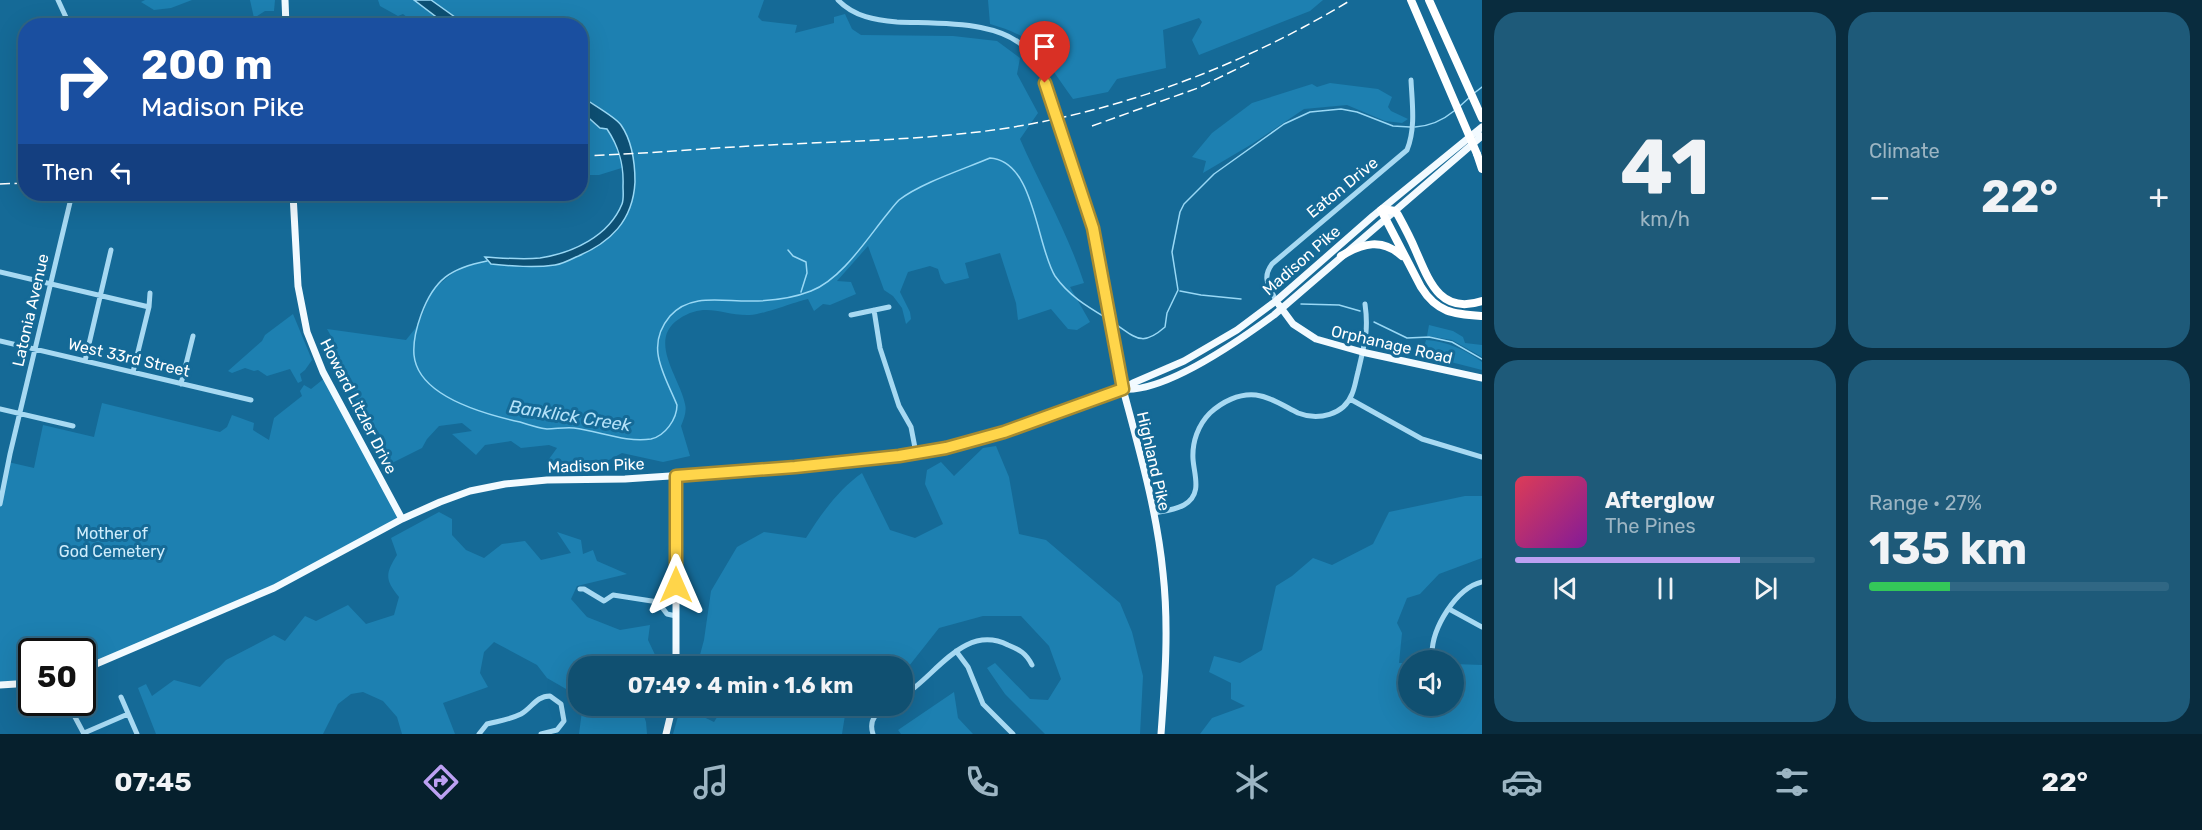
<!DOCTYPE html>
<html lang="en">
<head>
<meta charset="utf-8">
<style>
  :root { --surface:#105071; --page:#1e5a79; --text:#f1f3f6; --muted:#9cb5c3; --line:#306784; --accent:#bca0f2 }
  body { margin:0; font-family:Rubik,sans-serif; background:var(--page); color:var(--text); height:100vh; display:flex; flex-direction:column; font-size:22px; white-space:nowrap }
  * { box-sizing:border-box; margin:0 }
  p { font-size:20px; color:var(--muted) }
  .icon { flex:none; width:33px; height:33px; fill:none; stroke:currentColor; stroke-width:2; stroke-linecap:round; stroke-linejoin:round }
  .map { position:relative; flex:1; overflow:hidden }
  .sheet { display:flex; flex-direction:column; gap:12px; padding:12px; background:#092c3e; width:720px }
  .sheet>* { flex:none }
  .guide { position:absolute; left:18px; top:18px; width:570px; height:183px; border-radius:24px; box-shadow:0 6px 24px #0002,0 0 0 2px var(--line); background:#1a4fa0; color:#fff; overflow:hidden }
  .controls { position:absolute; left:1398px; top:650px; display:grid; gap:12px }
  .controls a { display:grid; place-items:center; width:66px; height:66px; border-radius:50%; background:var(--surface); box-shadow:0 6px 24px #0002,0 0 0 2px var(--line); font-size:30px }
  .speed { position:absolute; left:18px; top:638px; display:flex; gap:12px; font-size:30px; font-weight:700; text-align:center }
  .speed>* { display:grid; place-content:center; width:78px; height:78px; border-radius:50%; background:var(--surface); box-shadow:0 6px 24px #0002,0 0 0 2px var(--line); line-height:1 }
  .speed .limit { border:3px solid #111; border-radius:9px; background:#fff; color:#111 }
  .pin { position:absolute; display:grid; place-items:center; width:51px; height:51px; color:#fff; margin:-62px -26px; border-radius:50% 50% 50% 0; rotate:-45deg; box-shadow:0 0 6px #0007 }
  .pin .icon { rotate:45deg }
  .me { position:absolute; width:66px; margin:-33px; rotate:0deg; stroke-linejoin:round; filter:drop-shadow(0 0 4px #0008) }
  .turn { display:flex; align-items:center; gap:21px; height:126px; padding:0 24px; font-size:27px }
  .turn .icon { width:78px; height:78px; stroke-width:2.5 }
  .turn b { display:block; font-size:42px; line-height:51px }
  .then { display:flex; align-items:center; height:57px; padding:0 24px; background:#0003; gap:12px; font-size:22px }
  .big { font-size:45px; font-weight:700; line-height:1.1 }
  .sheet .tile { flex:1; display:flex; flex-direction:column; justify-content:center; gap:9px; min-width:0; padding:0 21px; border-radius:24px; background:var(--page) }
  .sheet .dial { align-items:center; gap:0 }
  .dial b { font-size:78px; line-height:1 }
  .song { display:flex; align-items:center; gap:18px }
  .cover { width:72px; height:72px; border-radius:9px; background:linear-gradient(135deg,hsl(350 70% 55%),hsl(290 70% 35%)) }
  .played { height:6px; border-radius:3px; background:linear-gradient(90deg,var(--accent) 75%,var(--line) 75%) }
  .keys { display:flex; justify-content:space-around; direction:ltr }
  .heat { display:flex; justify-content:space-between; align-items:center; font-size:33px; direction:ltr }
  .charge { height:9px; border-radius:4px; background:linear-gradient(90deg,#34c759 27%,var(--line) 0) }
  .sheet .tiles { flex:1; display:grid; gap:12px; grid-template-columns:repeat(2,1fr) }
  .trip { position:absolute; left:568px; top:656px; width:345px; height:60px; border-radius:24px; background:var(--surface); box-shadow:0 6px 24px #0002,0 0 0 2px var(--line); font-weight:700; line-height:60px; text-align:center }
  .tab-bar { display:flex; height:96px; justify-content:space-around; align-items:center; background:#06202d; color:var(--muted) }
  .tab-bar .icon { width:42px; height:42px }
  .tab-bar .current { color:var(--accent) }
  .tab-bar b { font-size:27px; color:var(--text) }
  main { display:flex; flex:1; min-height:0 }
  .map>svg:first-child { display:block }
  .green { fill:#1d80b1 }
  .water { fill:#0d5074; stroke:#99d8f5; stroke-width:1.5 }
  .lines { fill:none; stroke-linecap:round; stroke-linejoin:round }
  .stream { stroke:#99d8f5; stroke-width:1.5 }
  .minor { stroke:#a7d9f2; stroke-width:5 }
  .major { stroke:#f2faff; stroke-width:7 }
  .highway { stroke:#fff; stroke-width:8 }
  .rail { stroke:#fff; stroke-width:1.5; stroke-dasharray:10 4.5; stroke-linecap:butt }
  .minor-bridge { stroke:#a7d9f2; stroke-width:5 }
  .highway-bridge { stroke:#fff; stroke-width:8 }
  .route-casing { stroke:#a68a30; stroke-width:15 }
  .route { stroke:#ffd54a; stroke-width:10 }
  .labels { text-anchor:middle; stroke-width:6; stroke-linejoin:round; paint-order:stroke }
  .street-label { font-size:16px; fill:#fff; stroke:#156a97 }
  .park-label { font-size:16px; fill:#cfedfc; stroke:#156a97 }
  .water-label { font-size:18px; font-style:italic; fill:#b4e2f9; stroke:#156a97 }
</style>
</head>
<body>
<main>
<div class="map">
<svg width="1482" height="734" viewBox="0 0 1482 734">
  <rect width="100%" height="100%" fill="#156a97"/>
  <path class="green" d="M145,0h47l-21,8 -17,2 -13,-8z
    M250,0h25l-1,11h-9l-11,7z
    M378,0h386l-6,17 4,4 35,4 -2,8 39,-10v-6l11,-3 7,15 9,6 92,1 44,5 23,17 -3,16 21,39 -18,26c21,48 48,94 64,144l-14,4 20,35 -13,8 -9,-1 -17,-20 -33,11 -2,-17 -16,-50 -35,10 4,15 -24,6 -4,-5 -3,-10 -8,-3 -22,6 -8,20 10,20 1,7 -5,5 -4,-16 -9,-12 -9,-6 -16,-44 -31,35 14,1 5,12 -26,11 -7,-1 -9,7 -6,-12c-13,3 -47,16 -58,16 -28,1 -44,-14 -71,4 -32,21 1,59 6,85 2,7 -1,15 -4,22l9,30 -27,6 -41,-9 -15,8 -26,-1 -24,5 -8,-6 8,-11 -8,-3 -28,3 -10,-7 -26,4 -9,10 -24,-21 20,-3 -10,-8 -23,3 -12,13 -5,9 -36,18 -7,-7 7,-15 -24,-37 -37,-49 13,-10 -11,-19 79,11 12,-15 14,-35 26,-21 28,-8 20,2 47,-4 46,-19 27,-38 2,-36 -29,9h-18l-1,-149 -163,-1 -14,-11 -5,2 -18,-10z
    M988,0h335l-13,11 -111,44 -7,-15 10,-18 -3,-4 -36,12 3,38 -49,11 -9,13 -35,7c-15,-20 -29,-45 -48,-60 -10,-8 -23,-11 -35,-15z
    M1330,83l48,6 14,8 -4,10 3,4 17,8 -6,4 -17,-2 -38,-16 -43,4 -52,35 -49,29 3,-12 -14,-4 20,-24 40,-30 60,-19 5,3z
    M293,314l19,46 -7,10 -5,4 2,7 -4,2 -8,-14 -23,7 -9,-6 -4,1 -9,-3 -13,5 -4,-2 34,-30 3,-6z
    M1429,325l24,6 10,6 2,6 17,2v12l-30,-17 -25,-4z
    M1426,340c20,1 40,10 56,22v8l-35,-9 -23,-14z
    M326,377l76,142 -75,42 -244,109 -1,-19h-50l-1,32 -31,2v-181l8,-42 26,6 9,-43 51,12 8,-34 118,29 7,-5 5,-12 22,8 -1,7 16,10 5,-22 28,-22 -2,-5 4,-6 7,4z
    M996,446l13,31 10,57 27,6 74,63 12,29 11,44 -3,58h-95l-40,-40 -18,-26 8,-5 35,36 18,1 13,-21 -12,-33 -28,-30h-38l-44,12 -30,38 -6,4v-4h-206l7,-26 7,-49 26,-44 27,-15 42,6c15,-24 33,-49 56,-65l28,57 25,8 28,-14 -18,-40 2,-14 14,-8 13,14 29,-28z
    M1465,496h17v62l-43,16 -19,20 -13,4 -10,25 5,10 -3,30h9v42h46v-41l28,1v69h-282l12,-16 33,-12 -14,-7v-16l-22,-11 5,-16 26,7 22,-13 14,-64 16,-10 21,-18 19,7 41,-21 16,-32z
    M439,512l13,7v16l14,15 18,8 18,-14 23,-3 16,19 30,-7 -14,-21 24,8 2,14 10,-4 4,11 30,13 -50,12 -6,13 16,18 33,13 30,-5 -2,15 9,19h9v7h-87v39h61l6,17 1,12h-68l3,-23 -9,-18 -26,-15 -10,-13 -43,-23 -10,10 -4,21 8,14 -45,16 12,31h-53l-5,-17 -14,-16 -20,-9 -12,2 -13,10 -15,30h-167l-18,-46 8,-4 6,12 22,-16 26,7 26,-27 48,-25 11,6 20,-25 11,5 32,-16 18,19 28,-9 5,-18c-14,-17 -14,-23 -2,-42l-6,-17z
    M954,692l4,26 15,16h-72l-3,-4z
    M725,705h126l-5,4 -4,25h-169l8,-28 33,16z"/>
  <path class="water" d="M414,0h17l35,25h-19z
    M581,96c9,7 35,21 40,29 11,16 14,39 14,57 -2,39 -25,61 -59,75 -6,3 -14,7 -21,8 -21,3 -43,1 -64,-1l-6,-7c18,1 37,3 55,1 33,-5 69,-22 82,-54 2,-5 1,-12 1,-18 1,-22 -4,-39 -16,-57l-7,-1 -19,-17z"/>
  <g class="lines">
    <path class="stream" d="M1473,94l9,-7
      M1460,106l10,-9
      M1415,127c15,-1 27,-6 39,-16
      M788,250l5,6 13,6 1,11 -6,19
      M487,261c-36,7 -53,18 -66,54 -4,11 -8,28 -7,40 4,42 74,60 106,67 9,3 18,6 27,7 9,0 18,-2 27,-1 25,3 52,15 77,11 14,-3 26,-20 26,-34 -12,-30 -33,-58 -7,-89 21,-24 55,-14 82,-15 19,0 41,-3 59,-10 29,-11 54,-49 73,-73 5,-6 10,-13 15,-18 22,-17 65,-31 91,-42 45,3 46,87 65,118 14,20 33,31 53,43
      M1180,291l21,4 40,4
      M1301,304l38,1 21,6
      M1112,322c24,15 29,26 53,5l2,-14 11,-23 -6,-38 8,-40 4,-8 30,-30 70,-50 26,-12 31,-3 16,3 36,14 17,1
      M1374,322l33,16 22,-1 23,5 30,17"/>
    <path class="minor" d="M58,0l12,26
      M838,0c16,17 38,20 59,22 41,2 107,-3 134,32 7,8 10,19 14,29
      M1062,135l31,93 30,161
      M0,272l149,35
      M1276,301c-6,-15 -15,-22 -4,-37l135,-114c9,-22 5,-48 4,-70
      M874,310l6,38 19,58 12,21 5,26
      M851,315l38,-8
      M0,341l251,59
      M85,361l26,-111
      M133,372l16,-65 1,-14
      M181,384l12,-48
      M1350,399l72,40 60,18
      M0,409l73,17
      M0,504l10,-50 62,-260
      M1154,513c10,-2 21,-3 30,-8 19,-11 10,-30 9,-46 -1,-17 5,-34 17,-46 12,-11 29,-20 46,-18 15,2 28,11 42,18 20,8 46,2 54,-19 3,-7 4,-15 6,-22 6,-27 11,-40 7,-68
      M580,589h4l20,12 9,-6 45,7 9,12 9,2
      M1449,609l33,18
      M956,651l12,16 15,37 30,30
      M1432,654c0,-26 24,-66 50,-72
      M903,696c33,-20 61,-73 105,-51 12,5 18,8 24,20
      M121,697l16,37
      M67,702l17,32
      M84,733l44,-19
      M479,734l8,-10c11,-3 22,-4 34,-10 11,-6 15,-18 29,-18l11,8 3,17 -7,9 -16,4
      M873,734c-5,-15 4,-21 16,-29"/>
    <path class="major" d="M285,0l1,26
      M293,194l5,92 9,46 16,40 79,147
      M1279,305l14,19 23,15 46,13 120,26
      M1123,389c42,4 117,-49 151,-74l208,-179
      M1123,389c16,60 34,122 40,184 6,54 2,107 -2,161
      M676,476v190
      M82,670l192,-82 128,-69 38,-17 30,-11 35,-7 42,-4 78,-1 105,-7 169,-16 47,-8 40,-11 137,-48 10,-6 51,-22 53,-31 39,-29 97,-85 109,-89
      M0,685l32,-2
      M666,734l7,-29"/>
    <path class="highway" d="M1429,0l53,118
      M1477,154l5,15
      M1383,209l12,2 3,4c6,11 12,22 17,34 14,32 25,66 67,52
      M1381,210l40,77c16,26 33,27 61,29
      M1341,256c22,-13 41,-18 61,0"/>
    <path class="rail" d="M1092,126l106,-38 53,-26
      M580,156c64,-2 127,-8 190,-11 77,-4 154,-5 231,-16 124,-19 243,-64 350,-129
      M0,184l26,-1"/>
    <path class="minor-bridge" d="M1045,83l17,52"/>
    <path class="highway-bridge" d="M1411,0l66,154"/>
  </g>
  <g class="lines">
    <defs>
      <path id="route" d="M676,585v-109l119,-9 104,-11 47,-8 58,-16 119,-43 -30,-161 -48,-145"/>
    </defs>
    <use href="#route" class="route-casing"/>
    <use href="#route" class="route"/>
  </g>
  <g class="labels">
    <g class="street-label">
      <text transform="translate(1342 187) rotate(-39)" y="6">Eaton Drive</text>
      <text transform="translate(1301 260) rotate(-41)" y="6">Madison Pike</text>
      <text transform="translate(30 310) rotate(-77)" y="6">Latonia Avenue</text>
      <text transform="translate(1392 344) rotate(13)" y="6">Orphanage Road</text>
      <text transform="translate(129 357) rotate(13)" y="6">West 33rd Street</text>
      <text transform="translate(359 406) rotate(63)" y="6">Howard Litzler Drive</text>
      <text transform="translate(1154 461) rotate(77)" y="6">Highland Pike</text>
      <text transform="translate(596 465) rotate(-2)" y="6">Madison Pike</text>
    </g>
    <g class="park-label">
      <text x="112" y="539">Mother of<tspan x="112" dy="18">God Cemetery</tspan></text>
    </g>
    <g class="water-label">
      <text transform="translate(570 416) rotate(9)" y="6">Banklick Creek</text>
    </g>
  </g>
</svg>
<div class="controls">
<a><svg class="icon" aria-label="sound" viewBox="0 0 24 24"><path d="M4 9h4l5-4v14l-5-4H4zM17 9q2 3 0 6"/></svg></a>
</div>
<div class="speed"><div class="limit">50</div></div>
<div class="pin" style="left:1045px;top:83px;background:#d93025"><svg class="icon" aria-label="arrive" viewBox="0 0 24 24"><path d="M6 21V4h12l-3 4 3 4H6"/></svg></div>
<svg class="me" style="left:676px;top:585px" viewBox="-20 -20 40 40"><path d="M0-17L14 15 0 8-14 15z" fill="#ffd54a" stroke="#fff" stroke-width="4"/></svg>
<div class="trip">07:49 · 4 min · 1.6 km</div>
<div class="guide">
<div class="turn"><svg class="icon" aria-label="right" viewBox="0 0 24 24"><path d="M7 20v-9h11M14 6l5 5-5 5"/></svg><div><b>200 m</b>Madison Pike</div></div>
<div class="then">Then<svg class="icon" aria-label="left" viewBox="0 0 24 24"><path d="M17 20v-9H6M10 6l-5 5 5 5"/></svg></div>
</div>
</div>
<section class="sheet">
<div class="tiles">
<div class="tile dial"><b>41</b><p>km/h</p></div>
<div class="tile"><p>Climate</p>
<div class="heat"><a>−</a><b class="big">22°</b><a>+</a></div>
</div>
<div class="tile">
<div class="song"><i class="cover"></i><div><b>Afterglow</b><p>The Pines</p></div></div>
<div class="played"></div>
<div class="keys"><svg class="icon" aria-label="previous" viewBox="0 0 24 24"><path d="M18 5L8 12l10 7zM5 5v14"/></svg><svg class="icon" aria-label="pause" viewBox="0 0 24 24"><path d="M8 5v14M16 5v14"/></svg><svg class="icon" aria-label="next" viewBox="0 0 24 24"><path d="M6 5l10 7-10 7zM19 5v14"/></svg></div>
</div>
<div class="tile"><p>Range · 27%</p><b class="big">135 km</b><div class="charge"></div></div>
</div>
</section>
</main>
<nav class="tab-bar">
<b>07:45</b>
<svg class="icon current" aria-label="directions" viewBox="0 0 24 24"><path d="M12 3l9 9-9 9-9-9zM9 14v-3h6M13 9l2 2-2 2"/></svg>
<svg class="icon" aria-label="music" viewBox="0 0 24 24"><path d="M9 18V5l10-2v13"/><circle cx="6" cy="18" r="3"/><circle cx="16" cy="16" r="3"/></svg>
<svg class="icon" aria-label="phone" viewBox="0 0 24 24"><path d="M5 4h4l2 5-3 2q2 4 5 5l2-3 5 2v4C11 20 4 13 5 4z"/></svg>
<svg class="icon" aria-label="climate" viewBox="0 0 24 24"><path d="M12 3v18M4 7l16 10M4 17L20 7"/></svg>
<svg class="icon" aria-label="car" viewBox="0 0 24 24"><path d="M5 17H2v-5l4-1 3-4h7l3 4 3 1v5h-3M9 17h6M6 11h13"/><circle cx="7" cy="17" r="2"/><circle cx="17" cy="17" r="2"/></svg>
<svg class="icon" aria-label="filters" viewBox="0 0 24 24"><path d="M4 7h16M4 17h16"/><circle cx="9" cy="7" r="2"/><circle cx="15" cy="17" r="2"/></svg>
<b>22°</b>
</nav>
</body>
</html>
